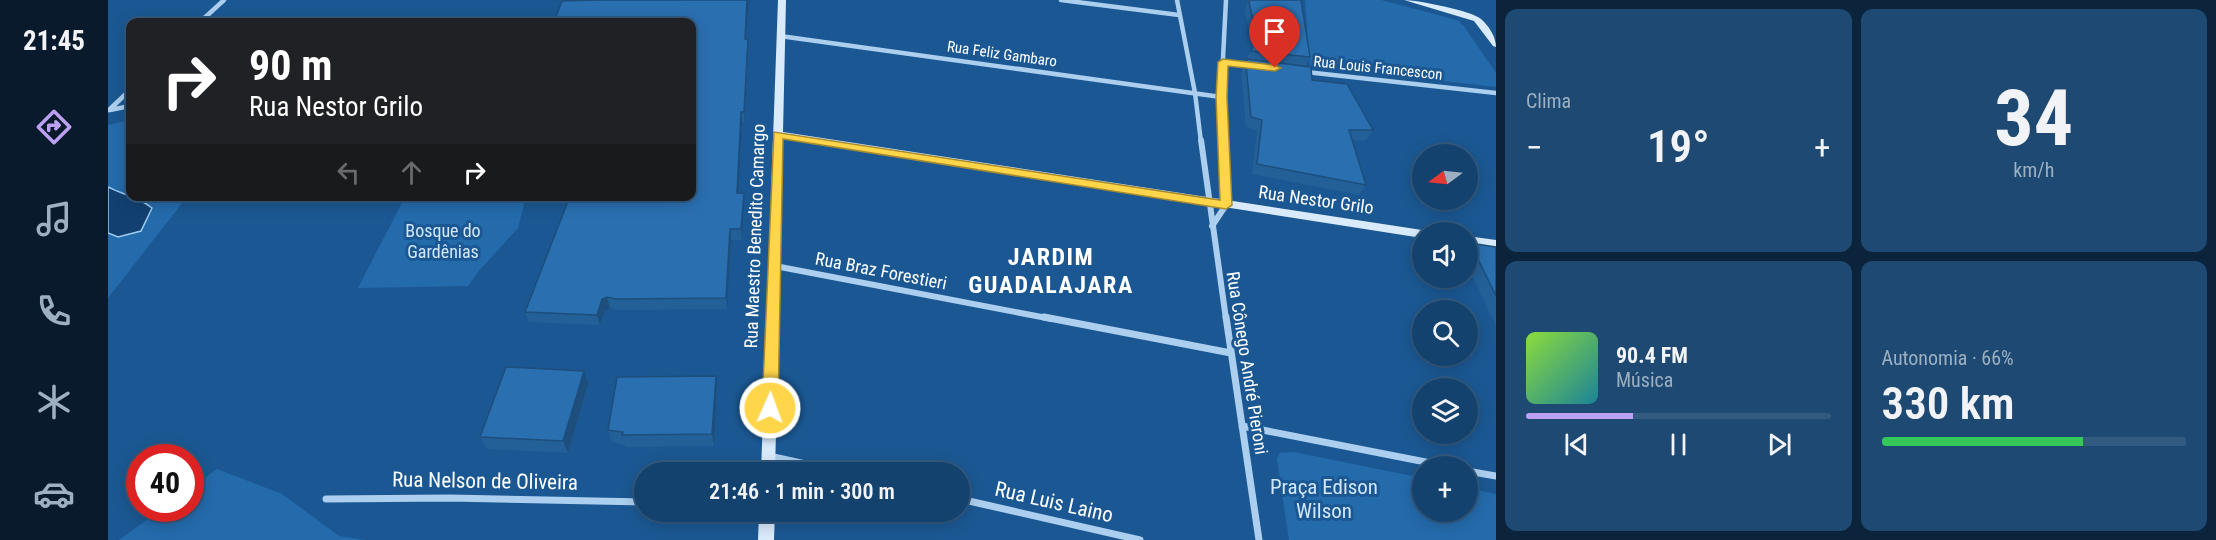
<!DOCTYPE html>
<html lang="pt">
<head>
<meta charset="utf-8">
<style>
  :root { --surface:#14426e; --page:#1d4973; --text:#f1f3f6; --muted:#9db0c2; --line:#335b81; --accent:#bca0f2 }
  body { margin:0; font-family:"Roboto Condensed",sans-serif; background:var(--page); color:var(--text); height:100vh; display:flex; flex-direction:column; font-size:22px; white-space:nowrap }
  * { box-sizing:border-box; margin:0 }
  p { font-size:20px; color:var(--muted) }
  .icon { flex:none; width:33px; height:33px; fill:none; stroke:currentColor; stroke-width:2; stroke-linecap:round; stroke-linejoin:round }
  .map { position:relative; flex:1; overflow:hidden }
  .side { display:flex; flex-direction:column; gap:9px; padding:9px; background:#0b243c; width:720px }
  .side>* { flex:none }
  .hud { position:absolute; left:18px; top:18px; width:570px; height:183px; border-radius:12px; box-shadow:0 3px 15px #0003,0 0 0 2px var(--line); background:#202124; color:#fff; overflow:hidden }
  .needle { width:39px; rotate:255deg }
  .fabs { position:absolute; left:1304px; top:144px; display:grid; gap:12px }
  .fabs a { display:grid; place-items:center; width:66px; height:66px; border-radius:50%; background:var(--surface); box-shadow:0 3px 15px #0003,0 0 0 2px var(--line); font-size:30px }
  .speed { position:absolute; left:18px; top:444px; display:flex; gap:12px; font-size:30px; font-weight:700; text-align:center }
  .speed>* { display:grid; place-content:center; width:78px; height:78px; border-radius:50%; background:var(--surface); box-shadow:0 3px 15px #0003,0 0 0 2px var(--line); line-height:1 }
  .speed .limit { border:9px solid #d22; background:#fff; color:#111 }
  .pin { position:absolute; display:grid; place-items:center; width:51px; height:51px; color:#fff; margin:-62px -26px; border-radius:50% 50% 50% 0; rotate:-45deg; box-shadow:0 0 6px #0007 }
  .pin .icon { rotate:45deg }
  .me { position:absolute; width:66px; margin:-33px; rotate:2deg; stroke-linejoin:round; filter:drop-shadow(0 0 4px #0008) }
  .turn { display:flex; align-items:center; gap:21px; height:126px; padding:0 24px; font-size:27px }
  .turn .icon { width:78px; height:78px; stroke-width:2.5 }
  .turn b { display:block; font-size:42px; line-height:51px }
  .lanes { display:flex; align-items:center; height:57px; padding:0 24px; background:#0003; justify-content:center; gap:30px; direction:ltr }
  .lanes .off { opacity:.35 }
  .big { font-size:45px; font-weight:600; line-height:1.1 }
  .side .widget { flex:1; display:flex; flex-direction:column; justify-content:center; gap:9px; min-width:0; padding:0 21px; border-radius:12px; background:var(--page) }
  .side .dial { align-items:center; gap:0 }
  .dial b { font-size:78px; line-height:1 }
  .song { display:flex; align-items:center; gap:18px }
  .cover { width:72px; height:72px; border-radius:9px; background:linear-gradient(135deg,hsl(90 70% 55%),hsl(190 70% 35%)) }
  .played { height:6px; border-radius:3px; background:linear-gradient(90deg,var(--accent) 35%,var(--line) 35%) }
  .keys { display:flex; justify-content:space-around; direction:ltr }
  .heat { display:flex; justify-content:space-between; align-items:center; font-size:33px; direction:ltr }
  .charge { height:9px; border-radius:4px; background:linear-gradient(90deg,#34c759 66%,var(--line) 0) }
  .side .tiles { flex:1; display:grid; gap:9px; grid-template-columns:repeat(2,1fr) }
  .trip { position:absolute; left:526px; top:462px; width:336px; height:60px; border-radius:30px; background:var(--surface); box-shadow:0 3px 15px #0003,0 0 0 2px var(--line); font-weight:600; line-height:60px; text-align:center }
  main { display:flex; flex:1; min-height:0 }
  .tab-bar { display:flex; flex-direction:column; width:108px; justify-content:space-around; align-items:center; background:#081a2c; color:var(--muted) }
  .tab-bar .icon { width:42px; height:42px }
  .tab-bar .current { color:var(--accent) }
  .tab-bar b { font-size:27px; color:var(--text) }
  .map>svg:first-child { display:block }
  .green { fill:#246bac }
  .water { fill:#124171; stroke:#9fcbf1; stroke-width:1.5 }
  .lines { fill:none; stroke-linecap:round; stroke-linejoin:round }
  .street-far2 { stroke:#accfef; stroke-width:4.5 }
  .street-far1 { stroke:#accfef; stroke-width:6 }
  .street { stroke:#accfef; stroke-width:7 }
  .secondary { fill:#d9eafb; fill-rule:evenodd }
  .wall { fill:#246098 }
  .shaded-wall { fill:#1d4e7c }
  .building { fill:#2a70b1; stroke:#1d4e7c; stroke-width:1.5 }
  .route { fill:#ffd54a; stroke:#a68a30; stroke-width:1.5 }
  .labels { text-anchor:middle; stroke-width:6; stroke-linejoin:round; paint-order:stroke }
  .far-street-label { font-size:15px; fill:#fff; stroke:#1b5893 }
  .street-label { font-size:18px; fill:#fff; stroke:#1b5893 }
  .park-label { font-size:18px; fill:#d2e7fb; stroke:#1b5893 }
  .near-street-label { font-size:21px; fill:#fff; stroke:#1b5893 }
  .near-park-label { font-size:21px; fill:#d2e7fb; stroke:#1b5893 }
  .district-label { font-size:24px; font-weight:bold; letter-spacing:1.5px; fill:#fff; stroke:#1b5893 }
</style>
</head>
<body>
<main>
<nav class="tab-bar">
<b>21:45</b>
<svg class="icon current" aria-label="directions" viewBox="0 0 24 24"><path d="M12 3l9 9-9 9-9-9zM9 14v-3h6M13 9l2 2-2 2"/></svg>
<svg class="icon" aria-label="music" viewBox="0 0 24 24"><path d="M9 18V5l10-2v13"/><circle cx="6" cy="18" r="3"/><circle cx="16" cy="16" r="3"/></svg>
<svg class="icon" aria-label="phone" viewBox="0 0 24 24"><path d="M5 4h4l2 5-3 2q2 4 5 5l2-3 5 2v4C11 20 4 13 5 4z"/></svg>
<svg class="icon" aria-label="climate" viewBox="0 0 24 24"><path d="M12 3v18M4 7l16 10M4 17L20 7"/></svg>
<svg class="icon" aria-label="car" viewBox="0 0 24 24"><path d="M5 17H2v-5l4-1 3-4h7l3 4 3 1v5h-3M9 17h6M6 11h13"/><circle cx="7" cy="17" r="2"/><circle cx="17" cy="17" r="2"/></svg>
</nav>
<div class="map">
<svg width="1388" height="540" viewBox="0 0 1388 540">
  <rect width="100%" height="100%" fill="#1b5893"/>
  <path class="green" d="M1197,0h76l76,20 6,5 33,48v14l-186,-21z
    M22,120v76l57,1 -79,101v-173z
    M297,197v-1l121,1 -8,31 -40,44 -10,14 -110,2z
    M1186,452l128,26v34h45v-24l29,6v46h-207l-12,-81 3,-6z
    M109,469l65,25 57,42 26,4h-257h11l43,-31 28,-1 1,-20z"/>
  <path class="water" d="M0,187c15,8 31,10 44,21l-11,23 -23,6 -10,-4z"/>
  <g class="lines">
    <path class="street-far2" d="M953,0l118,15
      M1069,0l18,93 6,49
      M92,22l24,-22
      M672,36l441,61
      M1115,62l28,4
      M1198,72l190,21
      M1,110l21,-20
      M2,110l20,-4
      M1115,142l-2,-45 5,-97"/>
    <path class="street-far1" d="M1093,140l25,179
      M1104,226l14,-21 -3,-65
      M667,266l277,53"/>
    <path class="street" d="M936,317l187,36
      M1118,317l33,223
      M1134,426l204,40
      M661,456l73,16
      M1359,471l29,5
      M218,499l124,-1 195,4
      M852,499l180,41"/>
    <path class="secondary" d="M670,0h8l-3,132 639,98 5,2h-5v6l-639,-100 -8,334h-14z
      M1296,0c13,0 69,11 77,19 8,7 15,18 15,28l-3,-1 -19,-25z
      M1359,236l29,4v8l-29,-4z
      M651,512h16l-1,28h-16z"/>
  </g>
  <path class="wall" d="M494,0h147l-3,39 2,10 -4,73h-2l-4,71h6v10l-2,37h-11l-4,69 -108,1 -9,-2 -5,2 -5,15 -71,-3 -4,-10 167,-290z
    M1140,0h53l9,57 -5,9 7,14 61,50 -7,10h-14l14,45 -7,10 -107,-21 5,-44 -11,-3 -5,-54 12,-28 -8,-33z
    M1362,243l26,4v79l-29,-61v-18z
    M608,376l1,12 -3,58 -88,1 -1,-2 -13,-3 -4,-12z
    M480,384l-20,69 -81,-4 -7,-12z"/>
  <path class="shaded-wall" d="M639,0h2l-4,49v-10z
    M640,39v10l-4,73v-10z
    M633,112l1,10 -4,81 -1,-10z
    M636,193v10l-2,37 -1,-11z
    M622,229l1,11 -4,69 -1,-11z
    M499,297l3,11 -5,2 -5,15 -3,-10 5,-16z
    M476,371l4,13 -20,69 -5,-12z
    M608,376l1,12 -3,58 -2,-12z"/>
  <path class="building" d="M494,0h145l-2,39h3l-4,73h-3l-4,81h7l-3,36h-11l-4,69 -110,1 -9,-2 -5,2 -5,16 -72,-3 45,-116h122v-174h-138l8,-21z
    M1142,0h51l9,57 -59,-6 6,-15 -8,-33z
    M1139,59l64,8 1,13 35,4 26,46h-24l17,55 -109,-21 5,-44 -11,-3 -5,-53z
    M1362,243l26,4v49z
    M398,367l78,4 -21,70 -83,-4z
    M608,376l-4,58 -90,1 1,-3 -15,-2 9,-53z"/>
  <path class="route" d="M1115,59l52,6 6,3 -6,3 -47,-5 -1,31 5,108 -6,4 -443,-70 -5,269 -3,5 -5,2 -6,-2 -2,-5 12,-276 446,68 -4,-103 2,-35z"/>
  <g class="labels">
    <g class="far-street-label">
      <text transform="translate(894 54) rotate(8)" y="5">Rua Feliz Gambaro</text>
      <text transform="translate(1270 68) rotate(6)" y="5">Rua Louis Francescon</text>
    </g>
    <g class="street-label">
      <text transform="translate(1208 200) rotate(8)" y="6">Rua Nestor Grilo</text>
      <text transform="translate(647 236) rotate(-88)" y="6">Rua Maestro Benedito Camargo</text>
      <text transform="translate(773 271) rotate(11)" y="6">Rua Braz Forestieri</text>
      <text transform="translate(1139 363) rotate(81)" y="6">Rua Cônego André Pieroni</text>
    </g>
    <g class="park-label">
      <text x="335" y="237">Bosque do<tspan x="335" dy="21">Gardênias</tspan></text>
    </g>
    <g class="near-street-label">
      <text transform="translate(377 481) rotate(1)" y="7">Rua Nelson de Oliveira</text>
      <text transform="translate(946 502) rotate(13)" y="7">Rua Luis Laino</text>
    </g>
    <g class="near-park-label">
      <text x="1216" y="494">Praça Edison<tspan x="1216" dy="24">Wilson</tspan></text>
    </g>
    <g class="district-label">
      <text x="943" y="265">JARDIM<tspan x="943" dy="28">GUADALAJARA</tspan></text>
    </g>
  </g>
</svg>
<div class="fabs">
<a><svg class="needle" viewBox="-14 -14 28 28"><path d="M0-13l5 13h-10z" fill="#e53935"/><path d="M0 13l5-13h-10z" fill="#9db0c2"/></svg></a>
<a><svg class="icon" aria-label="sound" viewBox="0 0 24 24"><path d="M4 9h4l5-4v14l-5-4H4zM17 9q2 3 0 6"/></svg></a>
<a><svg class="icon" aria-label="search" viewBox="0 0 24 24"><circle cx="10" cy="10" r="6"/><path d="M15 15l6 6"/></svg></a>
<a><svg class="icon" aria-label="layers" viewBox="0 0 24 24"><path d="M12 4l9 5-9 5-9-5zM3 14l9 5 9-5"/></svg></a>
<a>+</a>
</div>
<div class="speed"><div class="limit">40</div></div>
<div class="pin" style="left:1167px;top:68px;background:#d93025"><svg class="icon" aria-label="arrive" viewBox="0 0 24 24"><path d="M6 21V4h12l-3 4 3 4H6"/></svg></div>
<svg class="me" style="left:662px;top:408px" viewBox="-20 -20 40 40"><circle r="17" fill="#ffd54a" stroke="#fff" stroke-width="3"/><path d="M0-11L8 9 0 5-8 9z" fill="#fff"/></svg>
<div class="trip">21:46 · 1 min · 300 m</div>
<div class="hud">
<div class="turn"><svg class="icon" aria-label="right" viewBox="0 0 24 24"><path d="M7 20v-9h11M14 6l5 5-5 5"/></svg><div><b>90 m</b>Rua Nestor Grilo</div></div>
<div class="lanes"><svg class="icon off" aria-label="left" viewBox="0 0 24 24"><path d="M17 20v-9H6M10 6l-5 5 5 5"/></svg><svg class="icon off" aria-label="ahead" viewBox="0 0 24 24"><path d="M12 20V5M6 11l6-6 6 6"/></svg><svg class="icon" aria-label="right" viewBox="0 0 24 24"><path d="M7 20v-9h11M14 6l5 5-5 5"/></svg></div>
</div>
</div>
<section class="side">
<div class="tiles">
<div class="widget"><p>Clima</p>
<div class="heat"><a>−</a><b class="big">19°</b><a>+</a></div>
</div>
<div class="widget dial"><b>34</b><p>km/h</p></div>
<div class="widget">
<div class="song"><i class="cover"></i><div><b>90.4 FM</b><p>Música</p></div></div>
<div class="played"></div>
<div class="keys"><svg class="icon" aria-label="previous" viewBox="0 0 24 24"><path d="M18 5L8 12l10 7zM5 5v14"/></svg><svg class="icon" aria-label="pause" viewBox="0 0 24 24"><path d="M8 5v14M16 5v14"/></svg><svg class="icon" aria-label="next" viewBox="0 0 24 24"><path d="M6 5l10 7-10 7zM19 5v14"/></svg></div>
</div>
<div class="widget"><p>Autonomia · 66%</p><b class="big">330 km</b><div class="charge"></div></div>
</div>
</section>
</main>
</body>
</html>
